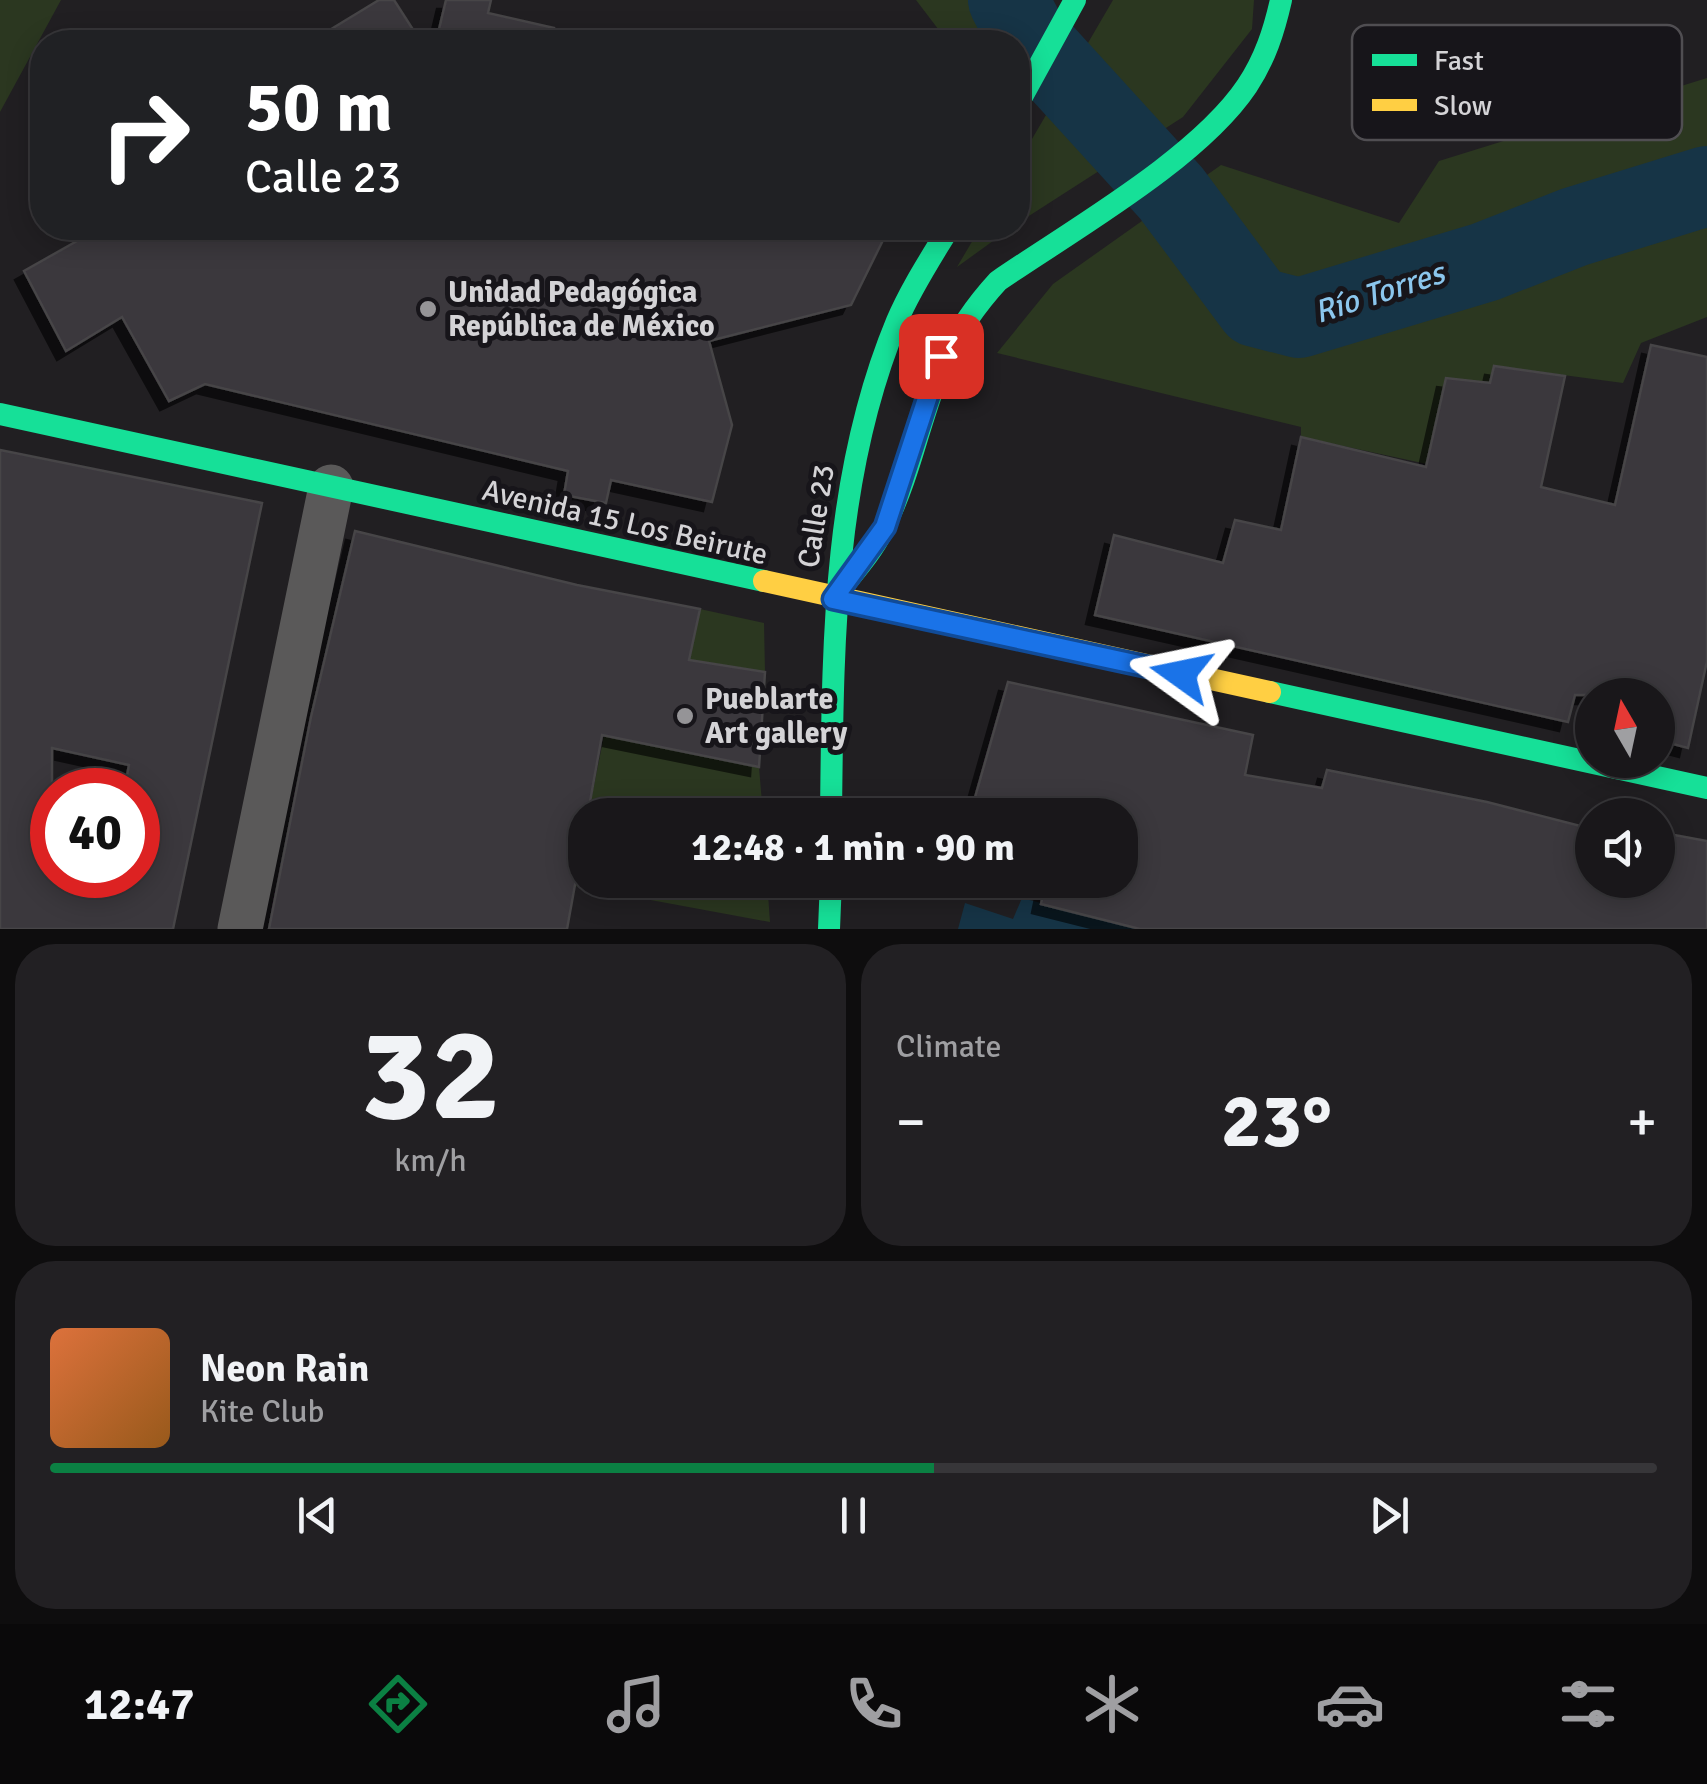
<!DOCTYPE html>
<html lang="en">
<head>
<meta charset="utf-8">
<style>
  :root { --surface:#19171a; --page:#222023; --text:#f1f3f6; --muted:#9f9fa2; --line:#373639; --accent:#0b8043 }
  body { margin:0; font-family:Signika,sans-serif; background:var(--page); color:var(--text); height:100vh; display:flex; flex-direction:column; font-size:38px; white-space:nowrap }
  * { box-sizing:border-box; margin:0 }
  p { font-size:32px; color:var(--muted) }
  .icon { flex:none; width:55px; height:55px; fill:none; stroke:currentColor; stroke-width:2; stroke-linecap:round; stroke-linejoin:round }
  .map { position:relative; height:929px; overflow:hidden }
  .details { display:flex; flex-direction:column; gap:15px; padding:15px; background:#0e0d0e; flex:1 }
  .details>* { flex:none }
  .banner { position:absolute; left:30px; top:30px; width:1000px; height:210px; border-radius:40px; box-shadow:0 5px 25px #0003,0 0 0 2px var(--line); background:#202124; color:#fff; overflow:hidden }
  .needle { width:65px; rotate:351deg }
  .controls { position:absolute; left:1575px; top:678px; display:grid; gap:20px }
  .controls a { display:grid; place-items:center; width:100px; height:100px; border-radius:50%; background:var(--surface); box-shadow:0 5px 25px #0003,0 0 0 2px var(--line); font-size:50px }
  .speed { position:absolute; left:30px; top:768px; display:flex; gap:20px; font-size:50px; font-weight:700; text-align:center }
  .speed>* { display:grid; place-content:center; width:130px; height:130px; border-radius:50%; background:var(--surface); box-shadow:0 5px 25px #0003,0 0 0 2px var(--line); line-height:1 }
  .speed .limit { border:15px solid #d22; background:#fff; color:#111 }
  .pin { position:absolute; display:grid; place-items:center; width:85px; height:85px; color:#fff; margin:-42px; border-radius:20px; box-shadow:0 5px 15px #0006 }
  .me { position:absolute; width:110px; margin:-55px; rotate:282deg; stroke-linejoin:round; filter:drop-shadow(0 0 8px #0008) }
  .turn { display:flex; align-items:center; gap:35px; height:210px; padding:0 50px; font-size:45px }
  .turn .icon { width:130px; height:130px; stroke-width:2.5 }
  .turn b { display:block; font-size:70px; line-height:85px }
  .big { font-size:75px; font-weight:700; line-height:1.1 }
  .details .tile { flex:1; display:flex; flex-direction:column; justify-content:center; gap:15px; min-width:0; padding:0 35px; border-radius:40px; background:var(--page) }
  .details .dial { align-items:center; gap:0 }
  .dial b { font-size:130px; line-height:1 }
  .song { display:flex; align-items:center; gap:30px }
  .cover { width:120px; height:120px; border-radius:15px; background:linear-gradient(135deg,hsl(20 70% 55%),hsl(30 70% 35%)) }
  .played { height:10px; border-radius:5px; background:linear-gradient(90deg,var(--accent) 55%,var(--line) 55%) }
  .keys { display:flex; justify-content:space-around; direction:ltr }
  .heat { display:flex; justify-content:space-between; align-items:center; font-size:55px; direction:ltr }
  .details .tiles { flex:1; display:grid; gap:15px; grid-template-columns:1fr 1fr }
  .tile:last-child { grid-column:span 2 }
  .trip { position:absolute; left:568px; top:798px; width:570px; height:100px; border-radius:40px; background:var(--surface); box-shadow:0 5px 25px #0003,0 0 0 2px var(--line); font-weight:700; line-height:100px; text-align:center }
  .menu { display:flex; height:160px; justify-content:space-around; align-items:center; background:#0a090a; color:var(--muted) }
  .menu .icon { width:70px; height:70px }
  .menu .on { color:var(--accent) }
  .menu b { font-size:45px; color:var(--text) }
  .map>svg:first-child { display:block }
  .green { fill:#2b3720 }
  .water { fill:#163446 }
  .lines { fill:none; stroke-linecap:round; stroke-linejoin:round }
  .river { stroke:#163446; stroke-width:80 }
  .building { fill:#3b373e; stroke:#464547; stroke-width:2.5; fill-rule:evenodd; filter:url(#shadow) }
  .street { stroke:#5a5959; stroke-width:45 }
  .fast { stroke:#16e098; stroke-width:22 }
  .slow { stroke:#ffcf43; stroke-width:22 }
  .route-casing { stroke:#114b97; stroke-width:25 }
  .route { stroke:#1a73e8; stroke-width:18 }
  .poi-dot { fill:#959497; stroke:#17151a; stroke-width:4 }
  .labels { text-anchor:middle; stroke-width:10; stroke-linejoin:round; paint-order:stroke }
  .poi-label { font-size:30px; font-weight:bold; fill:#d4d3d6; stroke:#17151a; text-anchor:start }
  .street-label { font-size:30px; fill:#d4d3d6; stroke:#17151a }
  .water-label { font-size:32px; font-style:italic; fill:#8bc6ed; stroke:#17151a }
  .key { fill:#17151a; stroke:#504e52; stroke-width:2.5 }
  .key-label { font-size:28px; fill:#d4d3d6 }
</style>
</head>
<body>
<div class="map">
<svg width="1707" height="929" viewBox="0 0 1707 929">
  <defs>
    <filter id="shadow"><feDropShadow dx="-9" dy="9" stdDeviation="0" flood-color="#0009"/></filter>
  </defs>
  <rect width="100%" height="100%" fill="#211f22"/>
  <path class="green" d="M0,0h61l-61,112z
    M916,0h112l-21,42h-59z
    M1113,0h141l-2,29 -69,88 -165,106v-60z
    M1707,78v239l-66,26 -18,40 -128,-17 -5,17 -43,-5 -20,86 -126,-27v-10l-304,-74 56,-69 168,-119 178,58 40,-62z
    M980,228h31l-54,39z
    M700,609l64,14 1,49 -76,-12z
    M604,736l155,31 4,48h-175z
    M585,832v48h182l3,42 -195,-36z"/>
  <path class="water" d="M1022,898l118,31h-182l7,-26 48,16z"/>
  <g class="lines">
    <path class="river" d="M1008,0l18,34 145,159 85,114 43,11 186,-56 89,-35 133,-41"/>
  </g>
  <path class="building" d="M379,0h15l27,42h-111z
    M446,0h45l-3,13 66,15 -2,14h-116z
    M100,228h789l-38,77 -142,36 23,84 -20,77 -101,-22 -5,23 -42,-8 4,-24 -363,-87 -36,17 -47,-84 -56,34 -42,-80z
    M1651,345l56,12v304l-19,87 -30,-8v-45h-83l-7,27 -473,-107 19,-80 109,28 12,-43 46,10 20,-93 125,30 20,-89 44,5 4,-17 71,10 -24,111 74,18z
    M0,450l262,53 -89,426h-173zM52,748l77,17 -3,16 12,2v92h-86z
    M355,531l222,54 123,24 -11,51 76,12 -6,95 -157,-32 -35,194h-298l42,-212z
    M1008,682l245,53 -8,40 77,13 5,-18 160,32 105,27v51h66v-48l49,9v88h-567l-99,-25 5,-24h74v-65h-150z"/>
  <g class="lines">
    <path class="street" d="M240,929l91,-442"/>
    <path class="fast" d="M1018,104l57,-104
      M0,414l764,167
      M833,599c17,-23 37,-43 50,-69 46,-94 36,-163 115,-249 74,-51 200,-122 249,-195 18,-27 27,-55 34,-86
      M1270,692l437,96
      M831,815c2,-167 1,-338 66,-494 14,-33 34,-63 52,-93
      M829,929l2,-49"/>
    <path class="slow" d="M764,581l506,111"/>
  </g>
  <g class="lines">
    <defs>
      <path id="route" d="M941,356l-56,171 -52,72 348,75"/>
    </defs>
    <use href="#route" class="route-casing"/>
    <use href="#route" class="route"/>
  </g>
  <g class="poi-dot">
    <circle cx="428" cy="309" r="10"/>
    <circle cx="685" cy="716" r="10"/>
  </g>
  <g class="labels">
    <g class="poi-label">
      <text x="448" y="302">Unidad Pedagógica<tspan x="448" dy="34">República de México</tspan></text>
      <text x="705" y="709">Pueblarte<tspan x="705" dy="34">Art gallery</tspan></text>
    </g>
    <g class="street-label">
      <text transform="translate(816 516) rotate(-81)" y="10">Calle 23</text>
      <text transform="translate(625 522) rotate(13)" y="10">Avenida 15 Los Beirute</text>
    </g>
    <g class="water-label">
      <text transform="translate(1379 292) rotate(-18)" y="11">Río Torres</text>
    </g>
  </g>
  <rect x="1352" y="25" width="330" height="115" rx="15" class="key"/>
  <rect x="1372" y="54" width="45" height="12" fill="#16e098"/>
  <rect x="1372" y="99" width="45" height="12" fill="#ffcf43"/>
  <g class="key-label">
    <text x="1434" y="70">Fast</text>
    <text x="1434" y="115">Slow</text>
  </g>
</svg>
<div class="controls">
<a><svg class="needle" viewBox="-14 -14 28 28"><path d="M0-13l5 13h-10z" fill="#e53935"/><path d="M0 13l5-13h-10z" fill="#9f9fa2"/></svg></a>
<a><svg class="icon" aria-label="sound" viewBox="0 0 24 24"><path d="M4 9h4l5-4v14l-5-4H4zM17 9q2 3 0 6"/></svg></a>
</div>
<div class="speed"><div class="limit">40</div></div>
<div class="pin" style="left:941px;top:356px;background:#d93025"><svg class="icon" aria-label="arrive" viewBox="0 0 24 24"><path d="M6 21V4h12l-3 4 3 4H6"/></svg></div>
<svg class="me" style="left:1181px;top:674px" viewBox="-20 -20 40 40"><path d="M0-17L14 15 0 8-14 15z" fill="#1a73e8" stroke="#fff" stroke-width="4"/></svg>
<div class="trip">12:48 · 1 min · 90 m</div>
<div class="banner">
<div class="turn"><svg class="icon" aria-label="right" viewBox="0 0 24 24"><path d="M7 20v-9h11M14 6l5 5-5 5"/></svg><div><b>50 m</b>Calle 23</div></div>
</div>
</div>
<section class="details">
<div class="tiles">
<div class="tile dial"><b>32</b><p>km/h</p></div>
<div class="tile"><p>Climate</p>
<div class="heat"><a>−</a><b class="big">23°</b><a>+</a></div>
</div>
<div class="tile">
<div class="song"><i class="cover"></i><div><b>Neon Rain</b><p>Kite Club</p></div></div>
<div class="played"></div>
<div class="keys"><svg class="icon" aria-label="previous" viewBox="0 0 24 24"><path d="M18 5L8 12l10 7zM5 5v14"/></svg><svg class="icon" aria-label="pause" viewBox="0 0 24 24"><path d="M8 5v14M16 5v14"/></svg><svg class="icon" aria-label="next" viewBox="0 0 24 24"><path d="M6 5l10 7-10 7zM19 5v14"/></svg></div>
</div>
</div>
</section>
<nav class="menu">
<b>12:47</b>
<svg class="icon on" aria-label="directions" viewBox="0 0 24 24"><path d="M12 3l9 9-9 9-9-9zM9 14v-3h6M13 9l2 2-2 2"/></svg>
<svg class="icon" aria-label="music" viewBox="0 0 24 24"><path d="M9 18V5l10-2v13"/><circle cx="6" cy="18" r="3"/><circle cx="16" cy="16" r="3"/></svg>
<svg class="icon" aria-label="phone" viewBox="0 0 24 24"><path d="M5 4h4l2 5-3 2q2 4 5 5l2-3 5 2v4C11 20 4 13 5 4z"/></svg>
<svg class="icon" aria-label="climate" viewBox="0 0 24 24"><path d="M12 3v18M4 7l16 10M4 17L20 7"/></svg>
<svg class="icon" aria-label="car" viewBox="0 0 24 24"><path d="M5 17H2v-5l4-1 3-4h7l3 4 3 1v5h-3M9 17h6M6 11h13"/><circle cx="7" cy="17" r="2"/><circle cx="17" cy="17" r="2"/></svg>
<svg class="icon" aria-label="filters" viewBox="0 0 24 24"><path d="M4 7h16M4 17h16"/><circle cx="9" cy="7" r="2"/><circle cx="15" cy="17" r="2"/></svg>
</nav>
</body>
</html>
